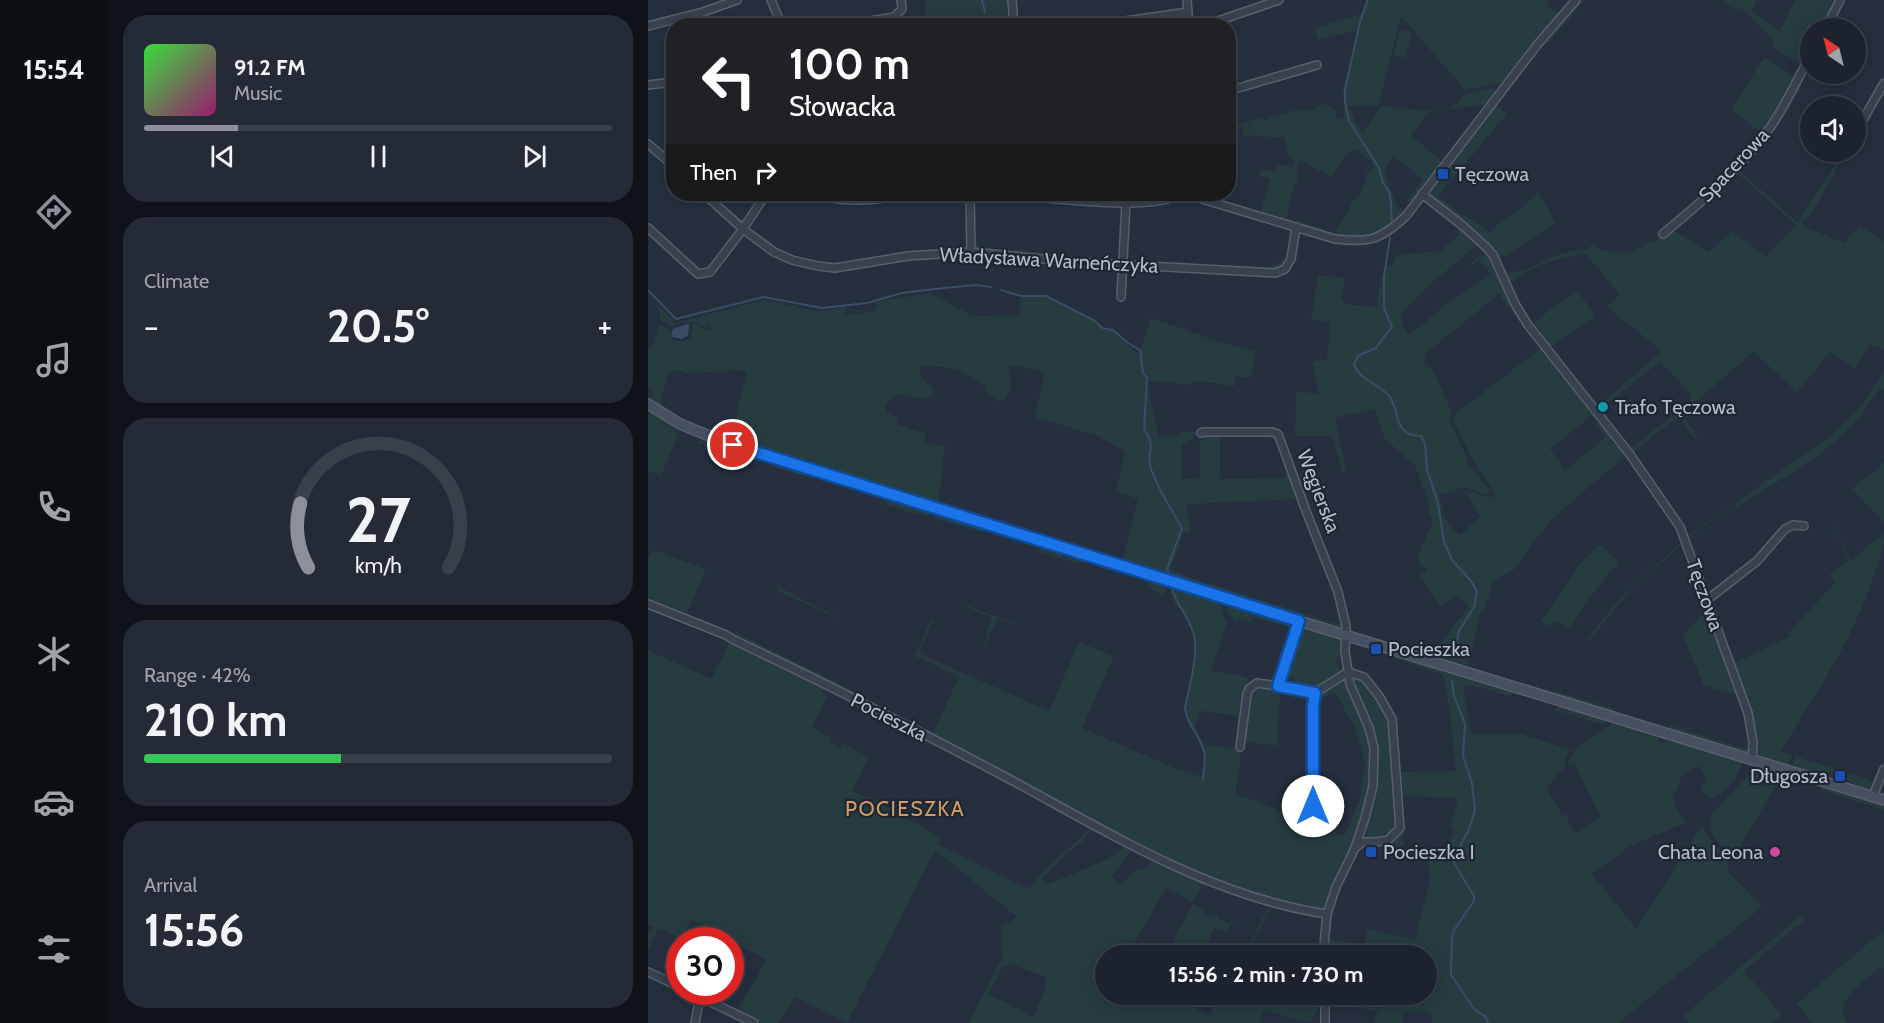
<!DOCTYPE html>
<html lang="en">
<head>
<meta charset="utf-8">
<style>
  :root { --surface:#1c232e; --page:#252b36; --text:#f1f3f6; --muted:#a0a4aa; --line:#3a404a; --accent:#8c9099 }
  body { margin:0; font-family:Cabin,sans-serif; background:var(--page); color:var(--text); height:100vh; display:flex; flex-direction:column; font-size:22px; white-space:nowrap }
  * { box-sizing:border-box; margin:0 }
  p { font-size:20px; color:var(--muted) }
  .icon { flex:none; width:33px; height:33px; fill:none; stroke:currentColor; stroke-width:2; stroke-linecap:round; stroke-linejoin:round }
  .map { position:relative; flex:1; overflow:hidden }
  .drawer { display:flex; flex-direction:column; gap:15px; padding:15px; background:#0f1319; width:540px }
  .drawer>* { flex:none }
  .guide { position:absolute; left:18px; top:18px; width:570px; height:183px; border-radius:24px; box-shadow:0 3px 15px #0003,0 0 0 2px var(--line); background:#202124; color:#fff; overflow:hidden }
  .needle { width:39px; rotate:325deg }
  .tools { position:absolute; left:1152px; top:18px; display:grid; gap:12px }
  .tools a { display:grid; place-items:center; width:66px; height:66px; border-radius:50%; background:var(--surface); box-shadow:0 3px 15px #0003,0 0 0 2px var(--line); font-size:30px }
  .speed { position:absolute; left:18px; top:927px; display:flex; gap:12px; font-size:30px; font-weight:700; text-align:center }
  .speed>* { display:grid; place-content:center; width:78px; height:78px; border-radius:50%; background:var(--surface); box-shadow:0 3px 15px #0003,0 0 0 2px var(--line); line-height:1 }
  .speed .limit { border:9px solid #d22; background:#fff; color:#111 }
  .pin { position:absolute; display:grid; place-items:center; width:51px; height:51px; color:#fff; margin:-26px; border:3px solid #fff; border-radius:50%; box-shadow:0 2px 6px #0007 }
  .me { position:absolute; width:66px; margin:-33px; rotate:0deg; stroke-linejoin:round; filter:drop-shadow(0 0 4px #0008) }
  .turn { display:flex; align-items:center; gap:21px; height:126px; padding:0 24px; font-size:27px }
  .turn .icon { width:78px; height:78px; stroke-width:2.5 }
  .turn b { display:block; font-size:42px; line-height:51px }
  .then { display:flex; align-items:center; height:57px; padding:0 24px; background:#0003; gap:12px; font-size:22px }
  .big { font-size:45px; font-weight:700; line-height:1.1 }
  .drawer .card { flex:1; display:flex; flex-direction:column; justify-content:center; gap:9px; min-width:0; padding:0 21px; border-radius:24px; background:var(--page) }
  .drawer .dial { align-items:center; gap:0 }
  .dial svg { height:156px; overflow:visible; fill:none; stroke:var(--line); stroke-width:7; stroke-linecap:round; text-anchor:middle }
  .dial text { fill:var(--text); stroke:none }
  .song { display:flex; align-items:center; gap:18px }
  .cover { width:72px; height:72px; border-radius:9px; background:linear-gradient(135deg,hsl(120 70% 55%),hsl(320 70% 35%)) }
  .played { height:6px; border-radius:3px; background:linear-gradient(90deg,var(--accent) 20%,var(--line) 20%) }
  .keys { display:flex; justify-content:space-around; direction:ltr }
  .heat { display:flex; justify-content:space-between; align-items:center; font-size:33px; direction:ltr }
  .charge { height:9px; border-radius:4px; background:linear-gradient(90deg,#34c759 42%,var(--line) 0) }
  .trip { position:absolute; left:447px; top:945px; width:342px; height:60px; border-radius:30px; background:var(--surface); box-shadow:0 3px 15px #0003,0 0 0 2px var(--line); font-weight:700; line-height:60px; text-align:center }
  main { display:flex; flex:1; min-height:0 }
  .tab-bar { display:flex; flex-direction:column; width:108px; justify-content:space-around; align-items:center; background:#0b0e12; color:var(--muted) }
  .tab-bar .icon { width:42px; height:42px }
  .tab-bar .current { color:var(--accent) }
  .tab-bar b { font-size:27px; color:var(--text) }
  .map>svg:first-child { display:block }
  .green { fill:#273c3f; fill-rule:evenodd }
  .water { fill:#3b4c67 }
  .lines { fill:none; stroke-linecap:round; stroke-linejoin:round }
  .stream { stroke:#3b4c67; stroke-width:2 }
  .street-casing { stroke:#575f6c; stroke-width:10 }
  .secondary-casing { stroke:#575f6c; stroke-width:12 }
  .street { stroke:#39414e; stroke-width:7 }
  .secondary { stroke:#475061; stroke-width:9 }
  .route-casing { stroke:#114b97; stroke-width:15 }
  .route { stroke:#1a73e8; stroke-width:10 }
  .transit-dot { fill:#1a4fb4; stroke:#1e2633; stroke-width:2 }
  .culture-dot { fill:#0f9aa8; stroke:#1e2633; stroke-width:2 }
  .hotel-dot { fill:#d1479c; stroke:#1e2633; stroke-width:2 }
  .labels { text-anchor:middle; stroke-width:4.5; stroke-linejoin:round; paint-order:stroke }
  .street-label { font-size:20px; fill:#b5bcc9; stroke:#1e2633 }
  .poi-label { font-size:20px; fill:#b5bcc9; stroke:#1e2633; text-anchor:start }
  .neighbourhood-label { font-size:21px; letter-spacing:1.5px; fill:#d39966; stroke:#1e2633 }
</style>
</head>
<body>
<main>
<nav class="tab-bar">
<b>15:54</b>
<svg class="icon current" aria-label="directions" viewBox="0 0 24 24"><path d="M12 3l9 9-9 9-9-9zM9 14v-3h6M13 9l2 2-2 2"/></svg>
<svg class="icon" aria-label="music" viewBox="0 0 24 24"><path d="M9 18V5l10-2v13"/><circle cx="6" cy="18" r="3"/><circle cx="16" cy="16" r="3"/></svg>
<svg class="icon" aria-label="phone" viewBox="0 0 24 24"><path d="M5 4h4l2 5-3 2q2 4 5 5l2-3 5 2v4C11 20 4 13 5 4z"/></svg>
<svg class="icon" aria-label="climate" viewBox="0 0 24 24"><path d="M12 3v18M4 7l16 10M4 17L20 7"/></svg>
<svg class="icon" aria-label="car" viewBox="0 0 24 24"><path d="M5 17H2v-5l4-1 3-4h7l3 4 3 1v5h-3M9 17h6M6 11h13"/><circle cx="7" cy="17" r="2"/><circle cx="17" cy="17" r="2"/></svg>
<svg class="icon" aria-label="filters" viewBox="0 0 24 24"><path d="M4 7h16M4 17h16"/><circle cx="9" cy="7" r="2"/><circle cx="15" cy="17" r="2"/></svg>
</nav>
<section class="drawer">
<div class="card">
<div class="song"><i class="cover"></i><div><b>91.2 FM</b><p>Music</p></div></div>
<div class="played"></div>
<div class="keys"><svg class="icon" aria-label="previous" viewBox="0 0 24 24"><path d="M18 5L8 12l10 7zM5 5v14"/></svg><svg class="icon" aria-label="pause" viewBox="0 0 24 24"><path d="M8 5v14M16 5v14"/></svg><svg class="icon" aria-label="next" viewBox="0 0 24 24"><path d="M6 5l10 7-10 7zM19 5v14"/></svg></div>
</div>
<div class="card"><p>Climate</p>
<div class="heat"><a>−</a><b class="big">20.5°</b><a>+</a></div>
</div>
<div class="card dial"><svg viewBox="0 0 100 80">
<path d="M14 69A42 42 0 1 1 86 69"/>
<path d="M14 69A42 42 0 0 1 10 36" stroke="#8c9099"/>
<text x="50" y="56" font-size="32" font-weight="700">27</text>
<text x="50" y="72" font-size="11">km/h</text>
</svg></div>
<div class="card"><p>Range · 42%</p><b class="big">210 km</b><div class="charge"></div></div>
<div class="card"><p>Arrival</p><b class="big">15:56</b></div>
</section>
<div class="map">
<svg width="1236" height="1023" viewBox="0 0 1236 1023">
  <rect width="100%" height="100%" fill="#252f3e"/>
  <path class="green" d="M277,0h82l2,25h-58l-1,-2 -25,2 -2,-4 -13,2 -2,2 -56,1 51,-9 1,3 22,-3z
    M718,0h184l-3,7 13,7 -22,24 -34,44 -39,8 -64,-74 -23,90h-30l9,19 6,7 19,-26c23,0 52,12 74,-2 4,-2 3,-4 6,-7 6,-5 27,-10 35,-7l-10,14 -58,8 -18,23 32,27 -32,40h-5l17,-22 -29,-24 -10,14 14,39 3,-2 2,5c-23,40 -72,23 -106,10l1,-2 36,13 15,-24 3,-8 7,-6 7,-16 1,-7 7,-5 -2,-6 -9,-4 -4,-8c-14,3 -20,17 -27,28l-33,-17 -2,23 -3,2 -7,31 -3,3 -23,-7 9,-33 -11,-3 2,-6 12,1 4,-2 1,-4 15,2 1,-9 -5,-1 -5,-19 -42,-3 1,-7 -14,-1 34,-10 1,3 6,-1v-2c10,-3 21,-7 31,-7 5,0 9,1 15,-1v-4l7,-1 13,6 1,9 8,-3 -1,-8 3,-2 -5,-11 16,-65 -40,10 -4,-12 48,-14z
    M934,0h3l-39,45 -2,-1z
    M1072,0h37l-5,11 27,20 16,-31h42l-14,28h-13v22l-46,85 -33,-25 33,-53 30,19 7,-11 -29,-19 2,-5 -31,-33 -8,2z
    M752,29l12,3 -6,26 -12,-3z
    M848,105l11,9 -1,1 -68,81 23,18 24,13 4,6 13,-12 18,-12 18,-17 18,31 -51,33h-9l-68,-60z
    M1193,152h5l-32,57 -13,16 43,18 15,-17 25,15v109l-14,-5 -15,23 -25,-16 -33,40 -43,-40 -72,61 16,24 -3,2 -14,-20 -5,-1 -44,35 -34,-39 8,-6 -3,-3 -7,5 -15,-23 2,-1 15,20 64,-55 -55,-44 12,-13 -33,-40c-28,4 -54,10 -75,30l7,14 -2,2 -13,-26 22,-4 28,-13 18,-6 15,-2 8,-5 5,6 28,3 8,-2 17,-11 2,2 19,-14 1,3 34,21 24,-21 34,25 30,-31 -60,-53 3,-2 58,52 37,-56zM1012,361l31,34v5l-61,49 -28,-32v-4l9,-6 -2,-4z
    M474,194h14l3,2 12,-2 19,1 -38,6 -27,-3v-1l16,1z
    M330,196l20,2 1,2 -22,-1 -3,2v41l3,4 28,5 25,2v1l-50,-4 -5,-2 -2,-4v-46z
    M810,225l18,16 2,4 -43,35 -34,33 1,11 7,11 37,-30 45,-30 -12,-15 -17,12 17,-16 8,-2 6,8 19,41 -4,4 -9,-13 -73,59 -1,10 9,9 18,40 -3,7 3,8 2,1 15,36 21,27 -2,4h-3l-21,-8 -8,2v1c14,-2 24,8 38,7l1,-3 -21,-32 -20,-40v-7l87,-67 51,67 -42,34 15,21 41,-33 -11,-13h-4l5,-3 29,32 -2,3 1,2 -45,37 -29,27 -18,22 -17,25 -22,13 -9,29 -4,3 -12,52 -36,-11 37,-49 -11,-11 -18,11 -21,-30 7,-5 1,-2 -7,-4 -2,-7 3,-10 12,-26 -5,-11 2,-3 -14,-41 -32,-29 -9,-29 -40,9 11,52 -4,2 -10,-36h-37l1,-44 23,1 -7,-32 15,-1 3,-38 -19,-3 7,-44 27,3 -4,22 5,4 30,3 8,-40 8,-1 5,-11 43,-4 19,-16 -3,-9zM815,490l17,26 -19,19c-16,-7 -18,-25 -22,-40z
    M637,256l-3,10 -13,5 -54,-4v-2l52,3 10,-4z
    M930,291l17,25 -43,31 5,8 -2,1 -22,-28 3,-8z
    M281,293l44,23 47,-1 1,-19c7,0 17,-2 24,0 8,1 54,26 58,32 16,2 23,19 36,26l12,-36 72,25 33,8 -5,26h-16v9l-38,-5h-6v4l-43,-4 2,17 9,39 18,-2 3,-3h17l-4,7 -12,5v35l19,-1v-35l3,-5 -3,-3 20,-1v45l64,-1 1,-4 4,1 8,24 -108,5 -3,4 5,24 -8,1 -5,17 -8,19 18,8 156,49 -1,2 -220,-69 15,-60 -22,-7 9,-41 -30,-16 -60,-18 10,-45 -35,-7c-4,17 8,17 -6,35l-7,1 -4,-4 -7,-3 -1,-7c-24,-19 -35,-20 -64,-21l-2,5 3,7 -1,1 11,7 2,9 -8,5 -19,-5h-11l-7,5 -4,5 3,8 9,4v7l29,10 -1,8 21,4 -4,15 2,1 -6,40 -208,-65 17,-65 -14,-3 -13,4 -9,-1 -24,1 -5,-2h-9l-6,5c-1,11 -8,19 -5,30l-10,-7 1,-7 -5,-7v-34l6,-7 5,-20 10,6 2,8c7,5 14,4 20,-1l2,-13h4l10,7 4,-3 -2,-4 -5,3c-11,-7 -21,-6 -33,0l-11,-7v-9l-4,-8 19,20 89,-23 55,11 26,-4 1,8 31,-5 -1,-8z
    M1236,371v19l-4,-2c-8,12 -16,24 -25,34 -32,36 -78,59 -118,85l-2,-3 -49,35 -6,-17 9,13 142,-99 29,-29z
    M2,412l10,5 16,13 -1,2 17,8 -14,-5 -17,41 -13,-5v-54z
    M51,440l9,1 21,7 -3,6 -29,-11z
    M1236,461v61l-32,-33 23,-18z
    M124,462l41,13 -1,4 -42,-13z
    M240,497l42,14 -1,6 -43,-12z
    M1177,509l26,51 33,-26c0,18 -7,33 -13,50 -21,61 -57,112 -90,167l11,4 -4,10 -30,-10 -3,-27 -7,-22 3,-8 -8,-6 -10,-24 2,-5 55,-27 -1,-4 46,-49 -6,-8 20,-15z
    M288,512l47,15 -2,5 -48,-14z
    M1034,542l10,26 -10,-23 -51,44 -42,52 -2,-2 35,-43z
    M952,544l19,19 -16,17 -34,49 -12,-7 -7,4 -9,-5 36,-54z
    M394,545l20,7v5l4,1 2,-5 12,4 -2,9 -2,-3 -37,-11z
    M6,550l52,19 -20,46 -38,-16v-40z
    M503,579l15,5 -2,4 2,2 -3,5 -16,-7z
    M524,586l48,16 3,8 -1,5 7,7h-2l-16,49 28,4 12,5c-10,10 -9,22 -11,36l-40,-5 -5,15 8,18 30,5 1,-1h7l-1,20 -4,18v8l68,25 4,-11 1,-47 2,1 4,43h2v20l27,11 16,-37 5,-36 -9,-33 -20,-36 -5,-1 -14,10h-1c4,-14 23,-22 34,-30h7c8,10 17,19 23,30 17,28 14,85 16,119 -6,27 -28,8 -42,22 -15,13 -21,48 -30,65l-9,2c-28,-8 -58,-15 -85,-24 -52,-17 -100,-44 -146,-73l-351,-178 2,-4 89,44 84,45 25,12 25,-54 -1,-3 -42,-20 16,-37 2,1 -14,33 130,58 30,-69 35,14 -32,72 95,41 25,8c2,-11 3,-23 -2,-34 -5,-12 -15,-22 -15,-35 3,-20 13,-51 9,-70 -2,-11 -9,-20 -14,-30l-4,-2 -6,-14z
    M131,587l59,30 -1,1 -60,-27z
    M1052,595h2l36,100 -34,-9 -21,-50 22,-26z
    M316,604l49,19 -2,3v-2l-13,-5 -9,16 -5,15c1,-12 3,-21 8,-32l-28,-12z
    M587,605l61,19 -1,5 -42,-12 -3,5 -10,-2 -7,1 1,-3 -7,-7 3,-4z
    M653,626l42,14 2,8 -9,11 2,9 4,2 -1,4c-22,14 -23,17 -50,13l3,-9 -10,-3z
    M83,640l44,25 48,24v5l4,2 -15,31 20,11 -1,4 10,5 2,-4 26,14 -17,34 35,16 54,31 -3,6 90,45 12,-14 51,-48 5,3 -5,1 -10,12 -16,12 -23,24 7,5 57,-24 20,-14 7,3 -22,28 11,7 16,-16 8,2 7,-11 54,24 -5,2 -9,17 -27,-14 -32,56 18,11 -46,1v38l62,1 41,20 10,-17 3,2 3,-5h95v9l-9,19 -48,-13 -3,13h-291l29,-59 4,-5 -1,-34 9,-3 7,-5 -82,-67 -88,173 -51,-26 -18,26h-19l-23,-11 31,-52 -76,-40 -10,19 -23,-11 -10,23v-18h2l4,-6 -6,-2v-275l63,29zM364,964l34,14 -1,13 -12,26 -44,-23 13,-27z
    M748,655l117,36 -2,6 -38,-12 -8,2 -1,5 7,42h51l49,16 -5,8 -2,11 -6,4 -11,15 16,29 2,-3 4,7 -1,2 7,11 25,-18 -26,-53 -7,4c6,-21 25,-29 42,-41l3,-4 47,14 -1,6 5,1 2,-5 78,24c-5,15 -16,30 -31,37l-12,-8 6,-13 -7,-12 -16,8 -10,24 5,14 9,10 -57,24 -38,28 44,54 67,-104c0,13 13,18 19,29 3,5 3,8 8,13l-3,4 35,37 -144,116h-186l-1,-10 -5,-2 -23,1v11h-29l3,-12 -14,-3 -36,-3v-4l38,4 12,4 9,-2 -1,-12 41,-1v-38l-43,-1 -1,-3 -25,4h-33l4,-36 4,1 -3,16 35,10 3,-18 48,10 15,-58 -2,-23 -53,-13c18,-1 20,-3 29,-17l-1,21 41,9v-6l11,-20 -4,-7 7,-27 -57,-2 -3,-24 58,-1 -6,-58 -7,-38 -49,-17z
    M609,686l49,9 -26,-3 -3,54 -35,-5 6,-47z
    M909,691l58,18 -2,2 -57,-17z
    M909,705l48,15 -1,5 -49,-15z
    M1021,725l80,25 -2,2 -79,-24z
    M1147,756l75,24 4,4 -4,6 -14,-5 -13,-7v-3l-5,-1 -1,2 -11,-4 -11,1 -22,-7z
    M1110,766l35,11 1,2 -2,2 -11,-3 -43,71 1,2 -3,5 -4,-4 -3,2c-12,-14 -24,-21 -17,-41l41,-42h2z
    M1175,786l61,20v4l-63,-20z
    M545,904l11,6 -1,2 11,6 2,-1 -2,-3 5,2 -1,3 12,5 1,-4 3,1 -2,5 -2,-1 -3,6 -13,-3 -12,27 -26,-12 -7,12h-4z
    M623,906l50,10 2,2 -2,10v-11l-49,-10 -3,3 -18,36 21,7 18,2 -46,1 22,-45z
    M1152,916l4,4 -60,51 38,44 -10,8h-83l-7,-6z
    M1236,930v39l-3,-2c-15,13 -49,33 -34,56h-34l-17,-19z"/>
  <path class="water" d="M39,324l2,1 -1,11 -7,3 -8,-2 -2,-2 2,-6z"/>
  <g class="lines">
    <path class="stream" d="M334,0l3,12
      M720,0l-8,22 -15,67v14l4,18 30,47 4,15 6,8 2,11 1,20
      M742,237l-6,40v31l8,19 -16,21 -18,8 -4,9c6,15 25,19 35,31 12,14 2,39 32,40l4,8 2,26 11,33 6,39 8,18 20,22 5,10 -3,15 -15,24 -4,21
      M0,290l28,29 88,-22 58,11 45,-5 35,-10 42,-5 32,-3 15,2
      M353,290l20,6h25l49,25 7,7 11,2 15,13 12,7 3,23 4,5 -3,51c14,20 1,22 7,40 7,20 20,40 31,59l-15,41 2,5
      M524,588c4,16 16,28 21,44 7,20 -4,54 -8,76 1,17 18,30 20,48 0,7 -2,16 -2,24
      M804,681l2,15 11,28 -2,32 9,27 3,27 -7,22 -7,12 -7,19 20,33v5l-20,29 -2,8 -1,37 23,34 12,8 2,6"/>
    <defs>
      <path id="street" d="M123,0l11,26
        M364,0l2,26
        M539,0l2,26
        M0,26l55,-14 34,-12
        M192,26l54,-9 8,-8 -1,-9
        M442,26l98,-14
        M555,26l76,-26
        M1178,28l14,-28
        M0,85l26,-3
        M580,91l89,-26
        M1208,132l28,-49
        M0,144l26,22
        M56,194l39,35 31,23 18,8 26,6 17,2 73,-12 63,-4 103,10 201,11 10,-4 6,-10 5,-32
        M171,194c30,11 59,5 89,0
        M322,194l1,58
        M352,194c31,2 159,19 178,0
        M537,194l150,45c35,4 45,1 71,-23l131,-171 39,-45
        M774,194l41,32 23,21 7,8 22,49 13,21 101,128 51,74 68,186 5,29 -1,17
        M0,228l50,46 12,-2 33,-43 23,-35
        M1015,234c37,-31 79,-66 106,-105 16,-22 28,-49 41,-73
        M473,297l5,-94
        M553,433l2,-1h69l6,2 28,77 32,81 8,34 -1,26 5,32 19,44 5,20 -1,38 -8,32 -10,30 -19,39 -9,27 -4,42
        M1059,600l50,-39 28,-32 8,-4 11,1
        M0,604l78,31 8,5c89,42 177,87 264,133 106,56 208,123 329,141
        M651,621l-21,65 37,7 33,-21
        M700,672l16,5 15,19 13,23 8,109 -12,12 -11,2h-14l-8,6
        M592,747l7,-53 2,-5 8,-6 21,3
        M1225,796l11,-27
        M665,806v-100l2,-13
        M0,972l32,15
        M42,992l64,31
        M677,994v29
        M47,1023l5,-27"/>
      <path id="secondary" d="M0,404l32,20 44,18 575,179 585,179"/>
    </defs>
    <use href="#street" class="street-casing"/>
    <use href="#secondary" class="secondary-casing"/>
    <use href="#street" class="street"/>
    <use href="#secondary" class="secondary"/>
  </g>
  <g class="lines">
    <defs>
      <path id="route" d="M85,445l566,176 -21,65 37,7 -2,13v100"/>
    </defs>
    <use href="#route" class="route-casing"/>
    <use href="#route" class="route"/>
  </g>
  <g class="transit-dot">
    <rect x="789" y="168" width="12" height="12" rx="3"/>
    <rect x="722" y="643" width="12" height="12" rx="3"/>
    <rect x="1186" y="770" width="12" height="12" rx="3"/>
    <rect x="717" y="846" width="12" height="12" rx="3"/>
  </g>
  <circle class="culture-dot" cx="955" cy="407" r="6"/>
  <circle class="hotel-dot" cx="1127" cy="852" r="6"/>
  <g class="labels">
    <g class="street-label">
      <text transform="translate(1086 165) rotate(-47)" y="7">Spacerowa</text>
      <text transform="translate(401 260) rotate(3)" y="7">Władysława Warneńczyka</text>
      <text transform="translate(671 491) rotate(69)" y="7">Węgierska</text>
      <text transform="translate(1057 595) rotate(70)" y="7">Tęczowa</text>
      <text transform="translate(241 717) rotate(27)" y="7">Pocieszka</text>
    </g>
    <g class="poi-label">
      <text x="807" y="181">Tęczowa</text>
      <text x="967" y="414">Trafo Tęczowa</text>
      <text x="740" y="656">Pocieszka</text>
      <text x="1180" y="783" text-anchor="end">Długosza</text>
      <text x="735" y="859">Pocieszka I</text>
      <text x="1115" y="859" text-anchor="end">Chata Leona</text>
    </g>
    <g class="neighbourhood-label">
      <text x="257" y="816">POCIESZKA</text>
    </g>
  </g>
</svg>
<div class="tools">
<a><svg class="needle" viewBox="-14 -14 28 28"><path d="M0-13l5 13h-10z" fill="#e53935"/><path d="M0 13l5-13h-10z" fill="#a0a4aa"/></svg></a>
<a><svg class="icon" aria-label="sound" viewBox="0 0 24 24"><path d="M4 9h4l5-4v14l-5-4H4zM17 9q2 3 0 6"/></svg></a>
</div>
<div class="speed"><div class="limit">30</div></div>
<div class="pin" style="left:85px;top:445px;background:#d93025"><svg class="icon" aria-label="arrive" viewBox="0 0 24 24"><path d="M6 21V4h12l-3 4 3 4H6"/></svg></div>
<svg class="me" style="left:665px;top:806px" viewBox="-20 -20 40 40"><circle r="19" fill="#fff"/><path d="M0-13L10 11 0 6-10 11z" fill="#1a73e8"/></svg>
<div class="trip">15:56 · 2 min · 730 m</div>
<div class="guide">
<div class="turn"><svg class="icon" aria-label="left" viewBox="0 0 24 24"><path d="M17 20v-9H6M10 6l-5 5 5 5"/></svg><div><b>100 m</b>Słowacka</div></div>
<div class="then">Then<svg class="icon" aria-label="right" viewBox="0 0 24 24"><path d="M7 20v-9h11M14 6l5 5-5 5"/></svg></div>
</div>
</div>
</main>
</body>
</html>
